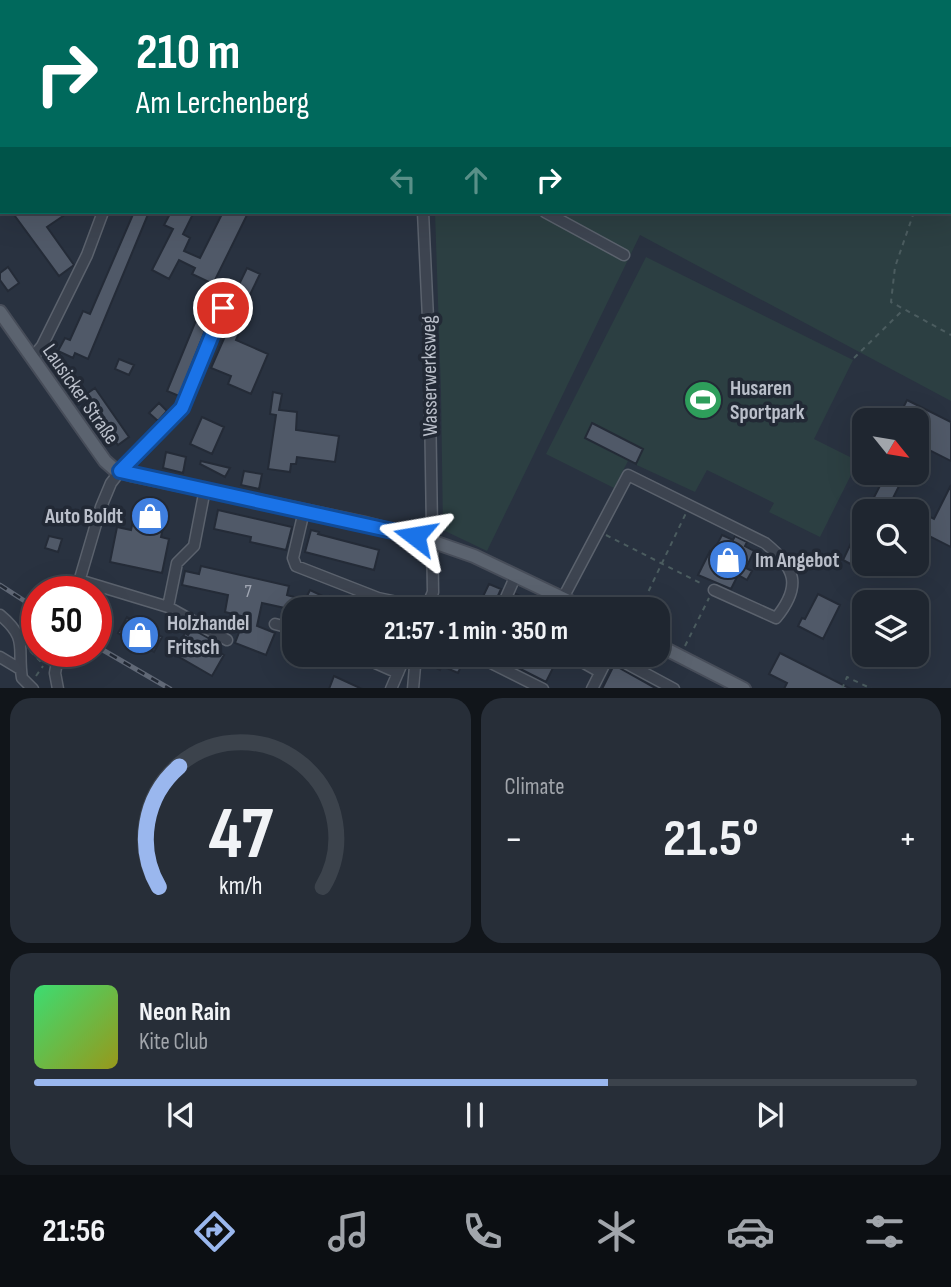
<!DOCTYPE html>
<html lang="en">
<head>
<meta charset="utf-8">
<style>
  :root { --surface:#1f2630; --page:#272e38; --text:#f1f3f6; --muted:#a1a5ab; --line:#3c434c; --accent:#9ab7ee }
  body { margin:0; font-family:"Sofia Sans Condensed",sans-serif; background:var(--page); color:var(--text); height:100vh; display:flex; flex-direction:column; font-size:26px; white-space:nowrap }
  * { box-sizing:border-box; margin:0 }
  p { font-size:23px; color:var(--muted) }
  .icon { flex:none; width:38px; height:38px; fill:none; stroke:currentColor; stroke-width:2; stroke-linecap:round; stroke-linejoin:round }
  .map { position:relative; height:688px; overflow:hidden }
  .side { display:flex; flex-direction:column; gap:10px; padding:10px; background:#11151a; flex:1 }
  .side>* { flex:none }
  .guide { position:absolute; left:0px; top:0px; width:952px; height:214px; box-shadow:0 7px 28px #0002,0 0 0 2px var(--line); background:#00695c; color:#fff; overflow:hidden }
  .needle { width:46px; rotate:120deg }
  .fabs { position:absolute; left:852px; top:408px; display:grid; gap:14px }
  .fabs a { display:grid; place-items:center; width:77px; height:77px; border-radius:14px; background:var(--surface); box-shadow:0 7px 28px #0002,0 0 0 2px var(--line); font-size:35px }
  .speed { position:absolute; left:21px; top:576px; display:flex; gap:14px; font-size:35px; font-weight:700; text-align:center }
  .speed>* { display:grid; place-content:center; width:91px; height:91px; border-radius:50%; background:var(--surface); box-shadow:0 7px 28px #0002,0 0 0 2px var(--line); line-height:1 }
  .speed .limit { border:10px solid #d22; background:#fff; color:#111 }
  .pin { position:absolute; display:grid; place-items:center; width:60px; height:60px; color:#fff; margin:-30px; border:4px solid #fff; border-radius:50%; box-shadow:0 2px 7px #0007 }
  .me { position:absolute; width:77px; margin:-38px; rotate:284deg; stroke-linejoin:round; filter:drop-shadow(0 0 5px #0008) }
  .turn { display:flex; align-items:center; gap:24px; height:147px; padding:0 21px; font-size:32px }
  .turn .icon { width:91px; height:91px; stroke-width:2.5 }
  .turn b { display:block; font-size:49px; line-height:60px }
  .lanes { display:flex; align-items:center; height:66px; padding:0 21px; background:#0003; justify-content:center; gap:35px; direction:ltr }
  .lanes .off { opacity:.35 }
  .big { font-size:52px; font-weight:700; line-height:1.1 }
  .side .card { flex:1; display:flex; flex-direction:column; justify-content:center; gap:10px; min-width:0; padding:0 24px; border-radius:21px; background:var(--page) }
  .side .dial { align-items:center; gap:0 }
  .dial svg { height:182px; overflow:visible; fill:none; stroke:var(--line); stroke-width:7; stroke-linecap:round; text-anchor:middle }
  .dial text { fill:var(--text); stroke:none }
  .song { display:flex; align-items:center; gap:21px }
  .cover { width:84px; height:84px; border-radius:10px; background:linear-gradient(135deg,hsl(140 70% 55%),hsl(60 70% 35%)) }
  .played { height:7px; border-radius:4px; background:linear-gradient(90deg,var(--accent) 65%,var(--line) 65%) }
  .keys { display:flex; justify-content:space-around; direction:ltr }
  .heat { display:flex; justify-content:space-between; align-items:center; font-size:38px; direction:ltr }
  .side .tiles { flex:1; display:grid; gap:10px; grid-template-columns:1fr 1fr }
  .card:last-child { grid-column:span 2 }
  .trip { position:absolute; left:282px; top:597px; width:388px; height:70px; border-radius:21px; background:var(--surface); box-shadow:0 7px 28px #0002,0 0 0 2px var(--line); font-weight:700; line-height:70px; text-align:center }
  .menu { display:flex; height:112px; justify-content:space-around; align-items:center; background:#0c0f13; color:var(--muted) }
  .menu .icon { width:49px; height:49px }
  .menu .selected { color:var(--accent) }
  .menu b { font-size:32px; color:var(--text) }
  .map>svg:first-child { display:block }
  .green { fill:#2c3f42 }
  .building { fill:#505968; stroke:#242b37; stroke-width:2 }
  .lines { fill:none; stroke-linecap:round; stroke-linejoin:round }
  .minor-casing { stroke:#5b626d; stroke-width:13 }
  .major-casing { stroke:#474d59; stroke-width:16 }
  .path { stroke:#4b5c5f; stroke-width:2; stroke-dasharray:5 5; stroke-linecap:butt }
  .minor { stroke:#3d4450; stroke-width:10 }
  .major { stroke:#5b636f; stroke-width:12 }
  .rail-casing { stroke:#606876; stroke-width:5 }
  .rail { stroke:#222935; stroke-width:2.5; stroke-dasharray:8; stroke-linecap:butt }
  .route-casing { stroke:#114b97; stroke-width:18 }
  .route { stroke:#1a73e8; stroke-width:12 }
  .labels { text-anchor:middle; stroke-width:7; stroke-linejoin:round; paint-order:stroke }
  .number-label { font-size:18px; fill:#a0a6b2 }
  .street-label { font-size:21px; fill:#babfca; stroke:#222935 }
  .poi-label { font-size:21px; font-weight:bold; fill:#babfca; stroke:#222935; text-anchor:start }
</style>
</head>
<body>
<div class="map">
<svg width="951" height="689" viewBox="0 0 951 689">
  <rect width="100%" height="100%" fill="#293240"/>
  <path class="green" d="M390,0h561v401l-311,-166 -153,316 -44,-21 -2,-138 -6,-180h515v-210z
    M646,257l207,103 -39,79 44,22 -38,76 -51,-25 5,-9 -67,-33 -12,22 -67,-31 -14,27 -68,-34z"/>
  <path class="building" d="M12,212h57l-22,15 27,38 -15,11z
    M134,212h15l-61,147 -13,-6 -2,5 -15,-7 7,-13 5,2 13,-29 7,3z
    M171,212h23l-11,22 7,4 -6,13 16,7 23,-46h17l7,3 -34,69 -21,-10 3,-6 -16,-8 -10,19 -17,-9 21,-41 -9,-4z
    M8,267l11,16 -11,8 -8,-11v-7z
    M247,268l13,6 -16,33 -13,-6z
    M199,313l11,5 -31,78 -12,-5z
    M233,318l11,4 -8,18 32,14 -17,40 -23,-10 3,-8 -20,-8z
    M119,359l15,6 -5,10 -14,-6z
    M95,388l34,49 -11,8 -36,-48z
    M273,392l9,2 -3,16 18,2 -1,18 43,6 -4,26 -38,-5 -1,7h-5l-1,8 -22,-3 8,-54 -6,-1z
    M907,400l44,22v39l-34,-17v-24h-20z
    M159,403l8,8 -9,10 -9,-8z
    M202,417l22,10 -12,27 -22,-10z
    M592,423l51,26 -7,15 -51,-26z
    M166,452l20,5 -3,16 -20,-5z
    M201,461l29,7 -5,9 -25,-13z
    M244,471l18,3 -3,15 -18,-4z
    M887,472h19l-13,26 41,21 17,-34v62l-34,-17v-19h-50z
    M137,503l30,6 -6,28 8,2 -7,34 -52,-11 7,-35 14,3z
    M218,510l74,17 -6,23 -36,-8 1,-5 -37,-8z
    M864,516v38l-6,14 -15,-8z
    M311,530l8,2 -1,2 61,16 -5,20 -69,-18z
    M722,535l11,5 2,-4 12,6 -2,4 9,5 -8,17 6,3 -5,9 -9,-5 -7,14 -33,-14 12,-24 3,1z
    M49,536l13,3 -4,13 -13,-4z
    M201,566l88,20 -2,9 18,5 5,-10 19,9 1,-3 30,13 -66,1 -32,-7 -5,23 18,7 -9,22 -31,-12 10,-26 -20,-5 3,-17 -46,-10 3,-14 14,3z
    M489,584l12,5 -9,20h-15z
    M516,594l30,15h-29l-6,-3z
    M818,594l22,11 -17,34 -25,-13 4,-8 3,1z
    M127,617l35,20 -8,15 -36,-19z
    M192,629l18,10 -3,6 17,10 -12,21 -38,-22 11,-21 3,2z
    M780,653l71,36h-67l3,-6 -18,-9z
    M425,654h19l10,5 2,-5h11l-9,19 -16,-7 -2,4 -18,-9z
    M491,654h69l-14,28z
    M614,665l43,24h-55z
    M334,676l28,13h-33z"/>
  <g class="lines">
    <defs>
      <path id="minor" d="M348,0l1,2
        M387,0v2
        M423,212l6,128 4,252 -7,17
        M545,212l79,43
        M32,358l10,-12 45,-91 16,-43
        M304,511l-11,47 3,8 82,32 48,10
        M79,580l89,27 59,33
        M76,592l25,-85 10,-24 21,-27 50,-48 41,-100
        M563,598l65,-123 137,68c31,25 37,43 11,75l-62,-28
        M168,607l9,-44 17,-17 11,-57
        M501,609l15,-34
        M0,615c29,24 17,33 22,63l11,11
        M275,624l19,5
        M355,654l43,19
        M412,654l3,12 -2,23
        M480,654l-1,3 64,32
        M568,654l32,18
        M609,654l65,35
        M0,657l20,12
        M58,689l-3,-16 4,-22
        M391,689l15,-35
        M592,689l17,-34"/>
      <path id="major" d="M0,312l105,149 9,8 19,6 230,48 68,18 43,15 111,53
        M658,645l86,44"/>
    </defs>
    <use href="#minor" class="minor-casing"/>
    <use href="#major" class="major-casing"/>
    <path class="path" d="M455,0l1,2
      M579,0l3,2
      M437,2v-2
      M244,212l7,3
      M914,212l-19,55 -4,35 60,33
      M949,212l2,1
      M854,358l49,-48
      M606,535l98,50
      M640,609l46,-96
      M685,646l24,-48
      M30,651l14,14
      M36,676l7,-10
      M842,689l5,-12 25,12"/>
    <use href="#minor" class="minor"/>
    <use href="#major" class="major"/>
    <defs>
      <path id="rail" d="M0,585l37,24
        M96,646l74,43"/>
    </defs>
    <use href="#rail" class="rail-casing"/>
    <use href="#rail" class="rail"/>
  </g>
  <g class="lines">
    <defs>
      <path id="route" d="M223,308l-41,100 -62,63 295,65"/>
    </defs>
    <use href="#route" class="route-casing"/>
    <use href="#route" class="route"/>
  </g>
  <defs>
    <symbol id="stadium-disc" viewBox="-11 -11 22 22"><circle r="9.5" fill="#2e9e5b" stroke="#222935"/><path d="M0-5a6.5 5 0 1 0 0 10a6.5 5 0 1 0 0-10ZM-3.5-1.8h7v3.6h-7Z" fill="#fff"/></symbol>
    <symbol id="shop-disc" viewBox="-11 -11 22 22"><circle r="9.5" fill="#3f7fe0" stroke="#222935"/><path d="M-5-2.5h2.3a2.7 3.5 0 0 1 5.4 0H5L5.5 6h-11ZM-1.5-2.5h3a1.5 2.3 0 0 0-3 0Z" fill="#fff"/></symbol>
  </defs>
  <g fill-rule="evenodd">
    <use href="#stadium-disc" x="681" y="378" width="44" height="44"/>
    <use href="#shop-disc" x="128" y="494" width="44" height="44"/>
    <use href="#shop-disc" x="706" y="538" width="44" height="44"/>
    <use href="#shop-disc" x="118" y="613" width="44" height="44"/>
  </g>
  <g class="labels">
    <g class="number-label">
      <text x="248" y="597">7</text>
    </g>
    <g class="street-label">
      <text transform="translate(429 376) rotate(-91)" y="7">Wasserwerksweg</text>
      <text transform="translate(81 394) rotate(55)" y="7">Lausicker Straße</text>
    </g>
    <g class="poi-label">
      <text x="730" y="395">Husaren<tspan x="730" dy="24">Sportpark</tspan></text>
      <text x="123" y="523" text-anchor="end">Auto Boldt</text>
      <text x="755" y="567">Im Angebot</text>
      <text x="167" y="630">Holzhandel<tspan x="167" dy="24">Fritsch</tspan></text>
    </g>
  </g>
</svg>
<div class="fabs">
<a><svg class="needle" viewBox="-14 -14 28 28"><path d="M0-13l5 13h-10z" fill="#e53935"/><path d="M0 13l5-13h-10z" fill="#a1a5ab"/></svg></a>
<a><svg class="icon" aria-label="search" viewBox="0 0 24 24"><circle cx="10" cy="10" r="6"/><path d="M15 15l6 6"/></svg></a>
<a><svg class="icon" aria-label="layers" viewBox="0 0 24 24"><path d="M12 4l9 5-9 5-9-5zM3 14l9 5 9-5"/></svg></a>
</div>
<div class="speed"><div class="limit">50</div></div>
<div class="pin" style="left:223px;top:308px;background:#d93025"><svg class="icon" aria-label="arrive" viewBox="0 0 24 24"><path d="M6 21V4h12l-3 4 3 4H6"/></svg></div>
<svg class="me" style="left:415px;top:536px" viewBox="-20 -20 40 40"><path d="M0-17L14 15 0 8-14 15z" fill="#1a73e8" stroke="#fff" stroke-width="4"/></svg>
<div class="trip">21:57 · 1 min · 350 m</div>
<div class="guide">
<div class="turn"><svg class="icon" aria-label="right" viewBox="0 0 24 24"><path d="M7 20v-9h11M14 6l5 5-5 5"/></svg><div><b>210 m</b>Am Lerchenberg</div></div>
<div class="lanes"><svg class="icon off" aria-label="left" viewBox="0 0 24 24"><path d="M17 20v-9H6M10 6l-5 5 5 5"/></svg><svg class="icon off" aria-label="ahead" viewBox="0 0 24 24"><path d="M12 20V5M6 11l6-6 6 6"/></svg><svg class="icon" aria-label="right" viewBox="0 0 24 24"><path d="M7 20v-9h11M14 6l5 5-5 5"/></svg></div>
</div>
</div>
<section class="side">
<div class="tiles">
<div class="card dial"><svg viewBox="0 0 100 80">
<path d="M14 69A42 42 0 1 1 86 69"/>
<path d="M14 69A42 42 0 0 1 23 16" stroke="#9ab7ee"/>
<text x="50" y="56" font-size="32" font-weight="700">47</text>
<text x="50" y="72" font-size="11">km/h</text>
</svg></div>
<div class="card"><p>Climate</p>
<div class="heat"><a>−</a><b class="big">21.5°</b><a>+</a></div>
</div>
<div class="card">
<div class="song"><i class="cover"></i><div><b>Neon Rain</b><p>Kite Club</p></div></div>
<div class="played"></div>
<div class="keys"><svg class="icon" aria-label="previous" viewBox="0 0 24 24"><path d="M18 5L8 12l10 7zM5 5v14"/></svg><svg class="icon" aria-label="pause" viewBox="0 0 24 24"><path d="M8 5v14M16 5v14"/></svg><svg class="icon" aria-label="next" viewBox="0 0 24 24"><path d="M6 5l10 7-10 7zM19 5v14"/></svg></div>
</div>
</div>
</section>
<nav class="menu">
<b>21:56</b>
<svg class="icon selected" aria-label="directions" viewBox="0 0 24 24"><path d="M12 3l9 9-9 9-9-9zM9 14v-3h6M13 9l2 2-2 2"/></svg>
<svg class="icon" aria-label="music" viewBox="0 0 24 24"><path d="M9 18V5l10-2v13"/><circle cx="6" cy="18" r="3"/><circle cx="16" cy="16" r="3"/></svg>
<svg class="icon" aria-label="phone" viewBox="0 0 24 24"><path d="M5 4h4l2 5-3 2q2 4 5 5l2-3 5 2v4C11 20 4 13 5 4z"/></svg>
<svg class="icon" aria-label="climate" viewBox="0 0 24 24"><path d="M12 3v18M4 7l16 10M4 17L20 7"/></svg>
<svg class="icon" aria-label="car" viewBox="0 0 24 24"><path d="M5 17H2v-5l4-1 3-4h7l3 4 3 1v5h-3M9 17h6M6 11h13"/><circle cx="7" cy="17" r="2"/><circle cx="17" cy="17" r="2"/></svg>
<svg class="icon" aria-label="filters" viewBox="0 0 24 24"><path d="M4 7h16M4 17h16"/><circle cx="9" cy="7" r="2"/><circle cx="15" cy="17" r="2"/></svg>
</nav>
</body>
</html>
